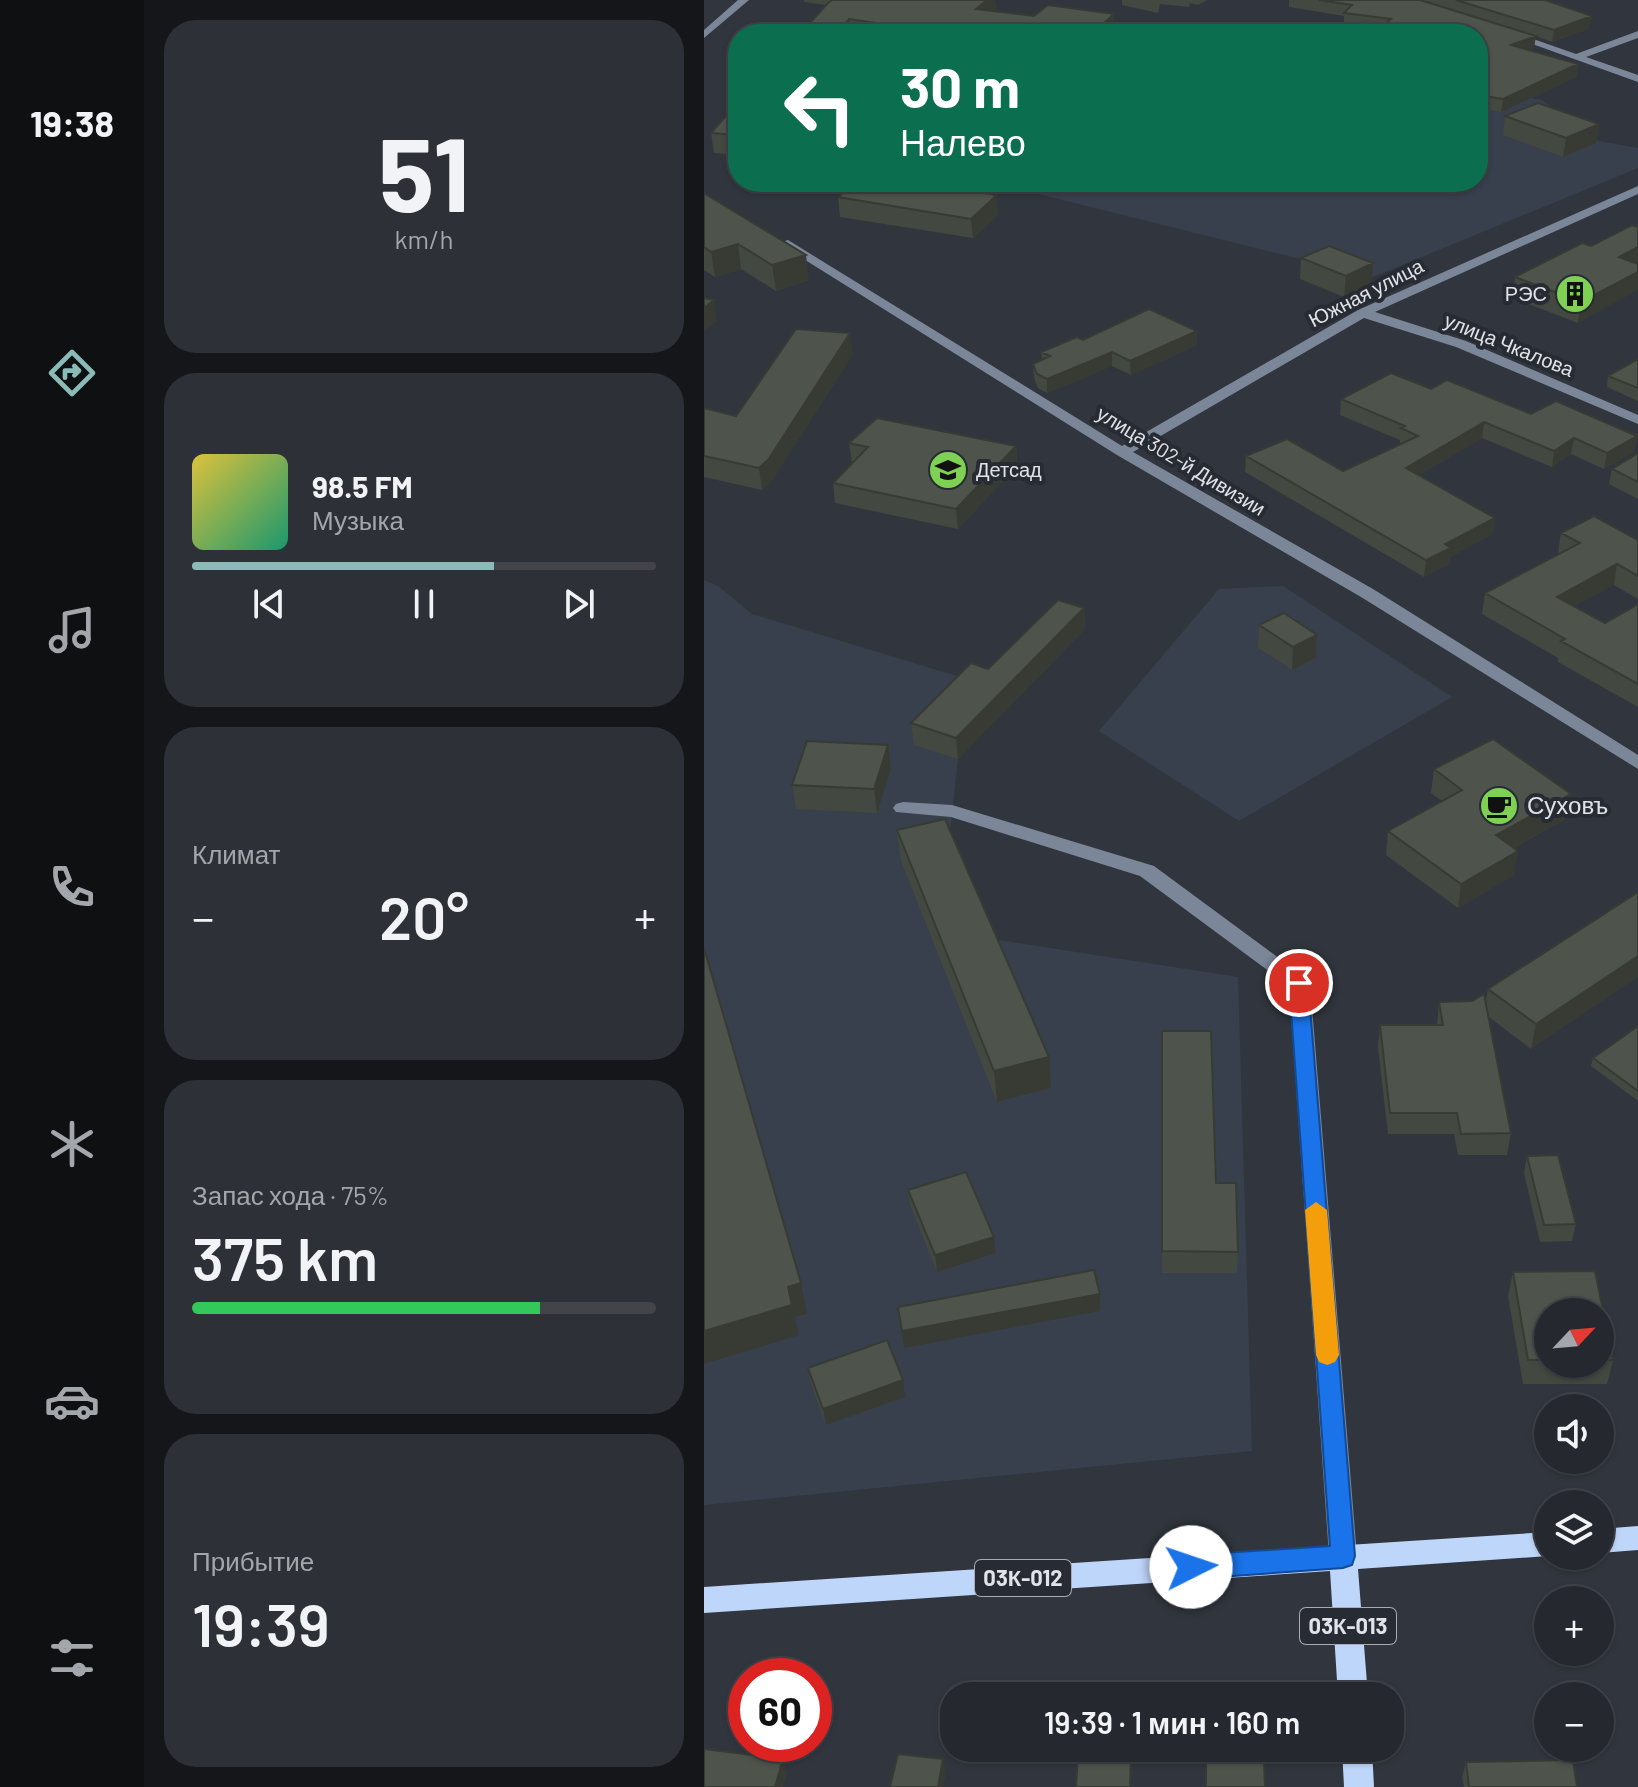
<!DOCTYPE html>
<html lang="ru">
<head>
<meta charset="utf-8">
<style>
  :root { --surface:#25282e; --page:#2d3036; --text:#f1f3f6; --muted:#a3a6aa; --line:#42444a; --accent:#8bbbb9 }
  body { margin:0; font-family:Barlow,sans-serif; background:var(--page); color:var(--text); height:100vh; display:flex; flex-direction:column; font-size:30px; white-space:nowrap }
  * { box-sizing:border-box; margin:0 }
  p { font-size:26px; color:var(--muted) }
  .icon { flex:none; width:44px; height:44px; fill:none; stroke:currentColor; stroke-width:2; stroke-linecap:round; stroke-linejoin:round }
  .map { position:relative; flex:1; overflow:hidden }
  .details { display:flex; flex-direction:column; gap:20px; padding:20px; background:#141619; width:560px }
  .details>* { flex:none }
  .top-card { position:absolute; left:24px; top:24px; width:760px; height:168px; border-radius:32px; box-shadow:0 2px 6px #0004,0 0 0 2px var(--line); background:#0b6e4f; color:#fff; overflow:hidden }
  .needle { width:52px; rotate:64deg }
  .controls { position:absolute; left:830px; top:1298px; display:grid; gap:16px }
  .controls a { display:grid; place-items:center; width:80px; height:80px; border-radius:50%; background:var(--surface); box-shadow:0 2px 6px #0004,0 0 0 2px var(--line); font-size:40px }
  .speed { position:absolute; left:24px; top:1658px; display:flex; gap:16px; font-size:40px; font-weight:700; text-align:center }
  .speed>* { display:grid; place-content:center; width:104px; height:104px; border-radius:50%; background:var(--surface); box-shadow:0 2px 6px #0004,0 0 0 2px var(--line); line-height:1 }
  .speed .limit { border:12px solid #d22; background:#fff; color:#111 }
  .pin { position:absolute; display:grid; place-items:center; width:68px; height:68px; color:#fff; margin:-34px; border:4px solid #fff; border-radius:50%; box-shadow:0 2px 8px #0007 }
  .me { position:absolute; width:88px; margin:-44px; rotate:86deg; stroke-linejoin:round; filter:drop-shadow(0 0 6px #0008) }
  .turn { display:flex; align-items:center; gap:28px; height:168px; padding:0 40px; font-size:36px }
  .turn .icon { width:104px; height:104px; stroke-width:2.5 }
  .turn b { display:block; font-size:56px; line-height:68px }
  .big { font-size:60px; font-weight:600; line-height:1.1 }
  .details .widget { flex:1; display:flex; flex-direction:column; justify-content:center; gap:12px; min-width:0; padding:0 28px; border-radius:32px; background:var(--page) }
  .details .dial { align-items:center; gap:0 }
  .dial b { font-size:104px; line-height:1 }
  .song { display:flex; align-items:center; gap:24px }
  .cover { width:96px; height:96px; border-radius:12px; background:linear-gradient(135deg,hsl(50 70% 55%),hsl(160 70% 35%)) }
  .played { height:8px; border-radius:4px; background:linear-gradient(90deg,var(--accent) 65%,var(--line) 65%) }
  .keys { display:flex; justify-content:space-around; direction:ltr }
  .heat { display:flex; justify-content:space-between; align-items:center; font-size:44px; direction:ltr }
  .charge { height:12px; border-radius:6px; background:linear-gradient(90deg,#34c759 75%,var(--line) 0) }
  .trip { position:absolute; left:236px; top:1682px; width:464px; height:80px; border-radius:32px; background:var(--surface); box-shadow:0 2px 6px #0004,0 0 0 2px var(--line); font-weight:600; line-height:80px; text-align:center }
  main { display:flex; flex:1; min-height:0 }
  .tabs { display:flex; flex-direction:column; width:144px; justify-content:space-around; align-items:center; background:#0f1012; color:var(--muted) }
  .tabs .icon { width:56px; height:56px }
  .tabs .on { color:var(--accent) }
  .tabs b { font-size:36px; color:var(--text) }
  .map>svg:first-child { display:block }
  .built { fill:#38404d }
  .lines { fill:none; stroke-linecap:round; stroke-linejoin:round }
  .minor { fill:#7b8698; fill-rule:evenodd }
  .major { fill:#bfd6fb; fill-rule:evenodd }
  .wall { fill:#434840; fill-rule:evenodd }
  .shaded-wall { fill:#373b34 }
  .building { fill:#4e544b; stroke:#373b34; stroke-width:2 }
  .route { fill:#1a73e8; stroke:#114b97; stroke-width:2 }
  .slow { fill:#f59e0b }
  .labels { text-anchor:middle; stroke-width:8; stroke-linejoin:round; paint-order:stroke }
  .far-street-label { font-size:20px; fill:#e0e3e8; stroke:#272c34 }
  .far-poi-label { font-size:20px; fill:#e0e3e8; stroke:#272c34; text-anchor:end }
  .shield { fill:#272c34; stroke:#a8acb2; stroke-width:2 }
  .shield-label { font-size:22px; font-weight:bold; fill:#e0e3e8 }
  .poi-label { font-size:24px; fill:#e0e3e8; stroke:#272c34; text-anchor:start }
</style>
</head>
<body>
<main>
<nav class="tabs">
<b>19:38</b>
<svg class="icon on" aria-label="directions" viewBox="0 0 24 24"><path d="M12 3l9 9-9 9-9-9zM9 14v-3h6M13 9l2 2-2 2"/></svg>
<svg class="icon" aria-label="music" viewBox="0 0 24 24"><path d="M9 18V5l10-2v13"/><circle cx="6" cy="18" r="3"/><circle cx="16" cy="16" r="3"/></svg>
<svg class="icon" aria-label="phone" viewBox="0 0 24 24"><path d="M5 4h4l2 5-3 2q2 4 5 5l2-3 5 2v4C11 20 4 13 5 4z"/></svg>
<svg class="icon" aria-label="climate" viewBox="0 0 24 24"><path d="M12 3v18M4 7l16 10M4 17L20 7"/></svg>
<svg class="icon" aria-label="car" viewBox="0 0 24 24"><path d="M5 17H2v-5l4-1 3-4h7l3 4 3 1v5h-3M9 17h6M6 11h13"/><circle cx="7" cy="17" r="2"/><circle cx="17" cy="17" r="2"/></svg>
<svg class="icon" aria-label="filters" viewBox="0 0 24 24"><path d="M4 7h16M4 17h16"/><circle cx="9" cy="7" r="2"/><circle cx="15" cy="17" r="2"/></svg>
</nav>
<section class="details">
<div class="widget dial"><b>51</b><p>km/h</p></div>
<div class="widget">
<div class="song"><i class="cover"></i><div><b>98.5 FM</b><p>Музыка</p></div></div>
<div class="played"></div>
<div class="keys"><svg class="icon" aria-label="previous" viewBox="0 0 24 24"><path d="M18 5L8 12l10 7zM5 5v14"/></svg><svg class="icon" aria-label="pause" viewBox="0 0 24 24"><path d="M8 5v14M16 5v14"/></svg><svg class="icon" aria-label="next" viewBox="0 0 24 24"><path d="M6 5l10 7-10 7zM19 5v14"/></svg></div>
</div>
<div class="widget"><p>Климат</p>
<div class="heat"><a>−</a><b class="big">20°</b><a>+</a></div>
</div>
<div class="widget"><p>Запас хода · 75%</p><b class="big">375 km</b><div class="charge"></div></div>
<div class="widget"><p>Прибытие</p><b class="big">19:39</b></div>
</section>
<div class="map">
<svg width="934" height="1787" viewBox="0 0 934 1787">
  <rect width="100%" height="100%" fill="#31363e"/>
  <path class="built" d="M774,88l64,12 57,41 39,7v20l-265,109 -355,-88 8,-7h452z
    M0,580l14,6 34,28 268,81 -62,64 -10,91 38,88 252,39 14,474 -548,54z
    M579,586l169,111 -213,124 -140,-90 120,-142z"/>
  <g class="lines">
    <path class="minor" d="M34,0h11l-45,38v-8z
      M934,31v7l-52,19 52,18v7l-131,-47 9,-2 60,21z
      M934,186v8l-263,118 91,29 172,74v9l-182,-77 -92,-29 -231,134 240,137 265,166v14l-277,-172 -244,-142 -339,-212 10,-3 334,206 236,-136z
      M199,802l49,3 202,61 152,112 4,5 47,573 -4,9 -10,4 -10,-4 -4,-9 -40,-570 -149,-110 -189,-59 -55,-5 -3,-4 3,-4z"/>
    <path class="major" d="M934,1526v24l-38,3v-24z
      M844,1532v24l-190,13 10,127h-30l-8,-125 -626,42v-26z
      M638,1748h30l2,39h-30z"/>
  </g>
  <path class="wall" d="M100,0h191l1,11 118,22 -1,1h-313l26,-29 -22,-3z
    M418,0h85l-9,5 -8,-2 -1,4 -29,-3 -2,9 -36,-8z
    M585,0h256l45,28 -38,14 -17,-6 -1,12 -5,2 49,14 -2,13 -75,35 -23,-4v-74h-93l1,-4 -42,-5v-9l-55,-9z
    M34,102v53l-24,-2 -3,-20z
    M801,116l94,8 -3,19 -33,14 -60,-22z
    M0,193l105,87 -33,11 -35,-22 -26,8 -11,-7z
    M134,197l160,18 -25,23 -133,-21z
    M887,246l-13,77 -65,-25 2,-21z
    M597,258l71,25 -28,14 -44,-18z
    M379,340l114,5 -66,30 -19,-9 -65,27 -9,-5 -4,-10 -1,-14 9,-4 -1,-8z
    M149,354l-82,128 -9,8 -58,-13v-69l32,8z
    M934,359v42l-31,-14 1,-11z
    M727,389l100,25 106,22 -3,16 -30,17 -33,-15 -19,13 -70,-29 -63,37 74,59 -43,23 -1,7 -25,13 -179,-105 1,-16 97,15 57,-26v-5l-60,-25 1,-16z
    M145,443l167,3 1,20 -59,63 -123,-26 -2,-20 19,-20z
    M934,453v46l-29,-15 3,-15z
    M857,533l77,7v59l-24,-14 -40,21 31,17 33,-19v103l-80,-45v-4l-76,-44 3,-21 75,-39 -2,-1z
    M380,608l1,21 -127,130 -44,-14 -3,-22 77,-54z
    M555,625l58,10 -1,23 -24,12 -34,-22z
    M184,745l3,24 -14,44 -81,-4 -4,-24z
    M730,769l133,49 -54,30 1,27 -56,33 -72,-53 2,-24 54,-30 -11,-8z
    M193,830l152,227 2,31 -54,14 -96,-241z
    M934,892l-107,157 -42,-32 22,116 -4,22h-49l-4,-21h-66l-10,-87 2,-22h57l2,-23 47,-1 2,-12z
    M934,1026v75l-47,-35 2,-8z
    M458,1031l54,152 22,69 -1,21h-75z
    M823,1156l49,68 -4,17 -32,1 -16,-69z
    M204,1190l88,63 -59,19 -26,-65z
    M891,1271l18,89 -6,24h-84l-15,-88 5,-24zM844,1312h52v52h-52z
    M104,1368l97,29 -79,28 -15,-41z
    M762,1762l111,25h-113l-2,-10z"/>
  <path class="shaded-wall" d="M283,0h8l1,11 -20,-2z
    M410,14v19l-1,1h-21z
    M888,16l-2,12 -38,14 2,-12z
    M145,19l2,15h-14z
    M832,36l-2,12 -24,9 1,-12z
    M874,64l-2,13 -75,35 2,-13z
    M895,124l-3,19 -33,14 3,-19z
    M293,195l1,20 -25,23 -2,-19z
    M34,244l3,25 -26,8 -4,-25z
    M934,247v18l-19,-8z
    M102,255l3,25 -33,11 -4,-26z
    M669,263l-1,20 -28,14 2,-21z
    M934,272v18l-60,33 3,-21z
    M10,300l3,21 -13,10v-23z
    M493,331v14l-66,30 -1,-14z
    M146,333l3,21 -82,128 -9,8 -3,-22z
    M408,352v14l-65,27v-14z
    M780,422l-2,16 -78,46 2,-16z
    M933,436l-3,16 -30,17 3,-16z
    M870,438l-3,16 -19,13 2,-16z
    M312,446l1,20 -59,63 -2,-20z
    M791,518l-2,16 -43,23 -1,7 -25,13 2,-17 19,-16z
    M913,564l-3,21 -61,33 4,-21z
    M380,608l1,21 -127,130 -2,-21z
    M613,635l-1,23 -24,12 1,-23z
    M184,745l3,24 -14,44 -3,-24z
    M867,794l-4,24 -75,41 4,-24z
    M814,851l-4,24 -56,33 3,-24z
    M934,956v21l-107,72 5,-25z
    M345,1057l2,31 -54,14 -3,-31z
    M290,1237l2,16 -59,19 -2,-17z
    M97,1283l6,31 -12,3 4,18 -95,29v-33l84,-44z
    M396,1294v17l-196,37 -2,-17z
    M199,1380l2,17 -79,28 -3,-16z
    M79,1759l4,15 -4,13h-8z
    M239,1759l3,15 -3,13h-5z"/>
  <path class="building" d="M128,0h155l-11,9 58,7 14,-11 66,9 -22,20h-140l-103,-15 -12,15h-37l28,-31z
    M615,0h101l116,36 -25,9 67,19 -75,35 -25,-4v-61h-51l4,-4 -45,-7 5,-4 -47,-6 8,-8z
    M752,0h89l47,16 -38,14z
    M34,102v33l-27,-2z
    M834,103l61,21 -33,14 -61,-22z
    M152,182h57l84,13 -26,24 -133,-22z
    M0,193l102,62 -34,10 -34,-21 -27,8 -7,-5z
    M928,225l6,2v20l-19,10 19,7v8l-57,30 -66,-25 67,-34 9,3z
    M625,246l44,17 -27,13 -45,-18z
    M0,298l10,2 -10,8z
    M445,309l48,22 -67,30 -18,-9 -65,27 -10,-5 -4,-10 17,-8 -9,-4 36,-15 6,3z
    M92,329l54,4 -82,127 -9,8 -55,-12v-48l32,8z
    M934,359v29l-30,-12z
    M687,373l40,16 16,-9 84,34 25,-13 81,35 -30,17 -33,-15 -20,13 -70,-29 -78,46 89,50 -50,26 6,4 -25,12 -180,-104 41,-17 56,32 75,-35 -17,-8 4,-2 -64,-27z
    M173,418l139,28 -60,63 -123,-26 35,-36 -19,-4z
    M934,453v29l-26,-13z
    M890,516l44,24v36l-21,-12 -60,33 48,26 33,-19v80l-77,-43 4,-2 -80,-46 95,-50 -19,-10z
    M354,600l26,8 -128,130 -45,-15 60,-60 17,6z
    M580,613l33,22 -24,12 -34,-22z
    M789,739l78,55 -75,41 22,16 -57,33 -73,-53 74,-41 -28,-21z
    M103,741l81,4 -14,44 -82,-4z
    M241,819l104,238 -55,14 -97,-241z
    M934,892v64l-102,68 -48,-35z
    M0,948l97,335 -13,4 4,18 -88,26z
    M780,994l27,139 -50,1 -4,-21h-67l-10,-88h63l-4,-23 33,-1z
    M934,1026v65l-45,-33z
    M458,1031h49l5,152h20l2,69 -76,-1z
    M854,1155l18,69 -32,1 -17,-69z
    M262,1172l28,65 -59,18 -27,-65z
    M390,1270l6,24 -198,37 -4,-24z
    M891,1271l18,89h-13v-48h-52v48h-20l-15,-88z
    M183,1340l16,40 -80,29 -15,-41z
    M0,1749l79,10 -8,28h-71z
    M194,1754l45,5 -5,28h-48z
    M374,1754h53l-1,33h-54z
    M869,1760l4,27h-108l-3,-25z
    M502,1762l58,1 1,24h-59z"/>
  <path class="route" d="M595,977l9,6 47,573 -3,9 -9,3 -152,11 -9,-4 -4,-8 4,-8 9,-4 139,-9 -41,-563z"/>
  <path class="slow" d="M612,1202l11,8 12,145 -4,7 -8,3 -8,-3 -3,-7 -11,-145z"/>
  <defs>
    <symbol id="building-disc" viewBox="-11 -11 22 22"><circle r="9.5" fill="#7ed153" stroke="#272c34"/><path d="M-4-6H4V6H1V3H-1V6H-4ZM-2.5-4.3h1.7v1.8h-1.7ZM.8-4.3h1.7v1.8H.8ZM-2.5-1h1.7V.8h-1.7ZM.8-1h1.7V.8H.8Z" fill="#111"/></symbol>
    <symbol id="school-disc" viewBox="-11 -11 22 22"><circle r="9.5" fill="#7ed153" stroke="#272c34"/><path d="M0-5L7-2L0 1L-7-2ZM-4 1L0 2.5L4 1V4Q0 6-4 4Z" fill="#111"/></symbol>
    <symbol id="cafe-disc" viewBox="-11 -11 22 22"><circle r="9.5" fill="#7ed153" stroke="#272c34"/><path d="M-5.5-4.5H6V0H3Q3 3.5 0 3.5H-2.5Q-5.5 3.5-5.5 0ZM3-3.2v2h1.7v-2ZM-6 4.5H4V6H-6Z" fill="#111"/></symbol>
  </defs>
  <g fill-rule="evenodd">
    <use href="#building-disc" x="849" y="272" width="44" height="44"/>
    <use href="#school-disc" x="222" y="448" width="44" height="44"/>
    <use href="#cafe-disc" x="773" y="784" width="44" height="44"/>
  </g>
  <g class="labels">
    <g class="far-street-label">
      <text transform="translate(662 293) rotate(-27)" y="7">Южная улица</text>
      <text transform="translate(805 345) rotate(22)" y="7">улица Чкалова</text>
      <text transform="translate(477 461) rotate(31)" y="7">улица 302-й Дивизии</text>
    </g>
    <g class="far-poi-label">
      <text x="843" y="301">РЭС</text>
      <text x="272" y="477" text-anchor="start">Детсад</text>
    </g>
    <g class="shield">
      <rect x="271" y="1560" width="96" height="36" rx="6"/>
      <rect x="596" y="1608" width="96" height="36" rx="6"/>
    </g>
    <g class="shield-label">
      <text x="319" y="1586">03К-012</text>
      <text x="644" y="1634">03К-013</text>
    </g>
    <g class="poi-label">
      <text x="823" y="814">Суховъ</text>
    </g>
  </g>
</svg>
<div class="controls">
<a><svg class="needle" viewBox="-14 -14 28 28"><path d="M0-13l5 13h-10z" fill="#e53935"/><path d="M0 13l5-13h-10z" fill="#a3a6aa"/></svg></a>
<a><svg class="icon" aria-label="sound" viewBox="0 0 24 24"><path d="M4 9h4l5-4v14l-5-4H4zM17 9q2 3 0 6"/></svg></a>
<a><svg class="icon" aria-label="layers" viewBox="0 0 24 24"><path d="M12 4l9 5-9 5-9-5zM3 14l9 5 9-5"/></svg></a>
<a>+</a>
<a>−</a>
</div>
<div class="speed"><div class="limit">60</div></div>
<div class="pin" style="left:595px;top:983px;background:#d93025"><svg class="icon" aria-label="arrive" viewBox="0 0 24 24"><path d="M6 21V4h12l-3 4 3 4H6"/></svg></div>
<svg class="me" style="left:487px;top:1567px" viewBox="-20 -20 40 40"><circle r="19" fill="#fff"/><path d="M0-13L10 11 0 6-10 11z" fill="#1a73e8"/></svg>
<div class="trip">19:39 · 1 мин · 160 m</div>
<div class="top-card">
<div class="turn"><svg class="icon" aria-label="left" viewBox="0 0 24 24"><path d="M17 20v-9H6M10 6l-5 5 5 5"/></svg><div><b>30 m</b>Налево</div></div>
</div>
</div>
</main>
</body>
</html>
